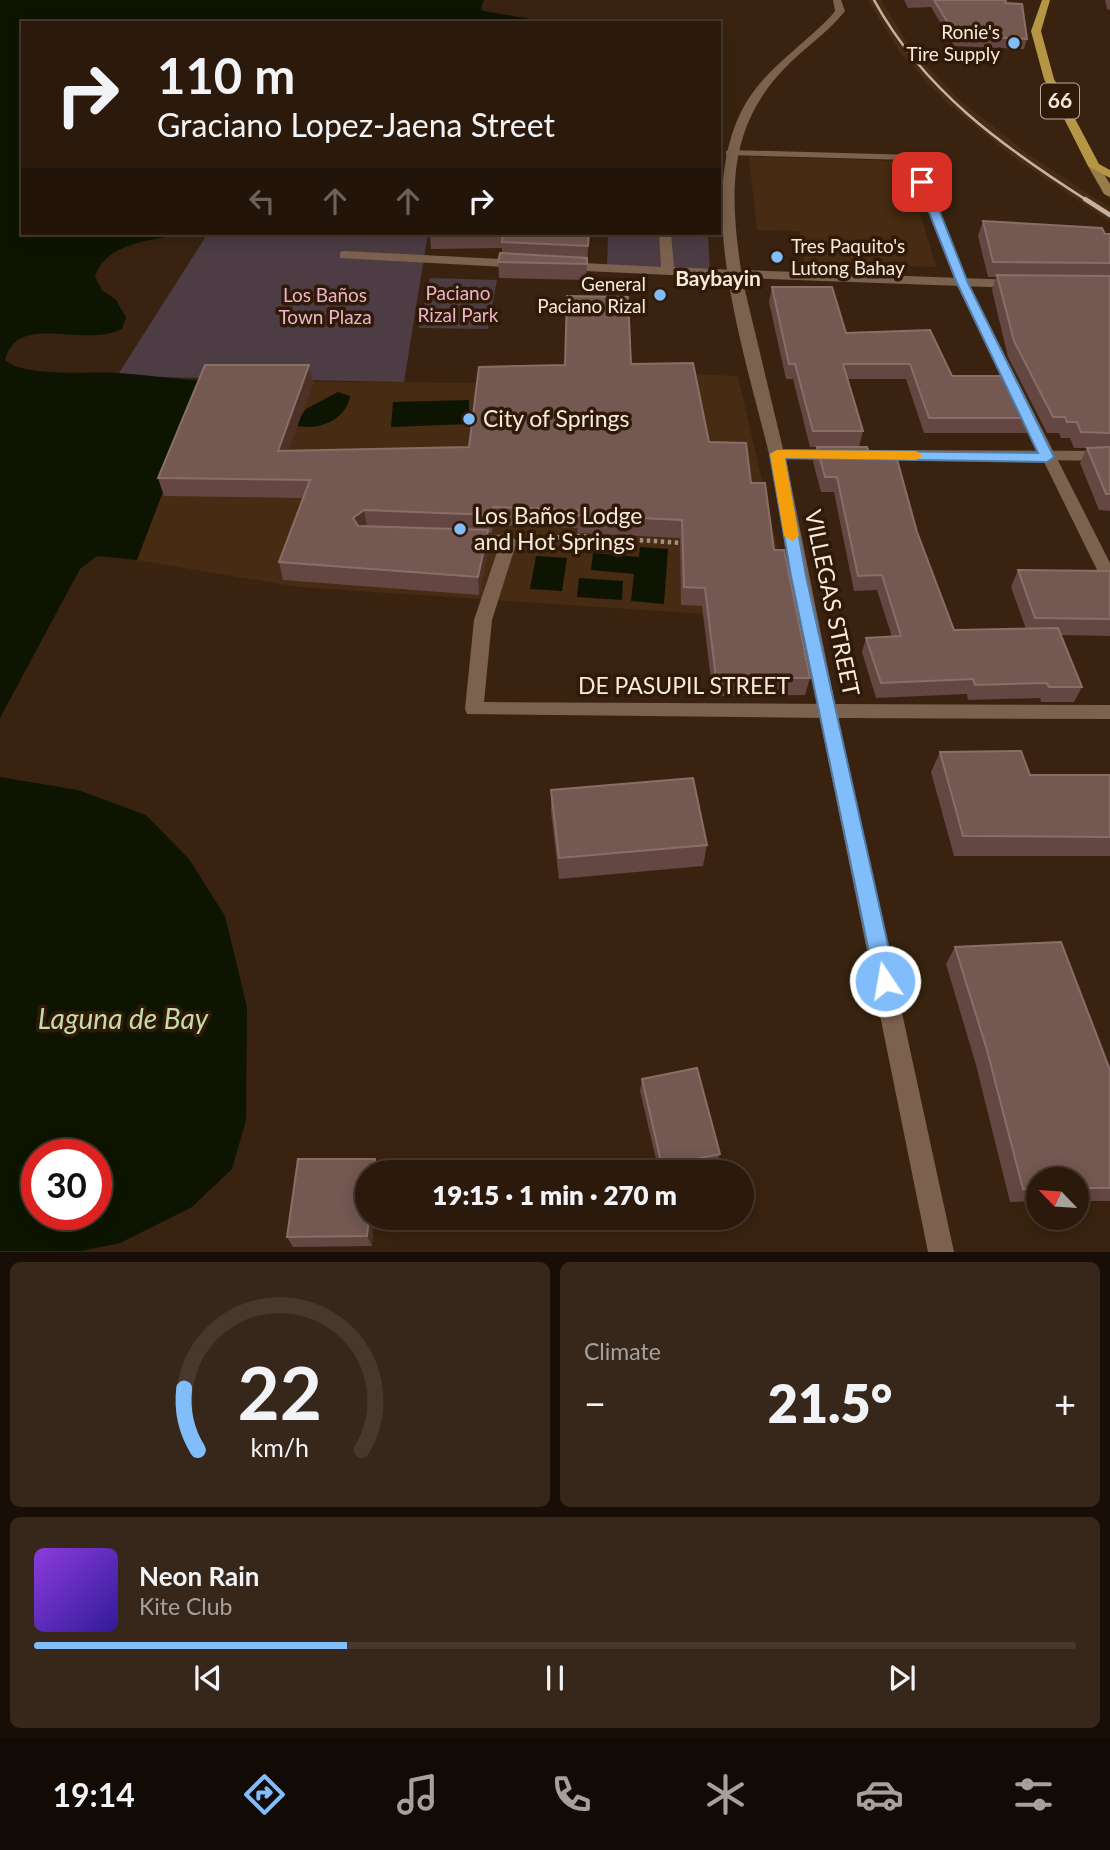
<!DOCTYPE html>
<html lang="en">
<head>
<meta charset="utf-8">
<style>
  :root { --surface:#2b1a0c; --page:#37271a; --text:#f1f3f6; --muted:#a6a19d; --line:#47382d; --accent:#81bdfa }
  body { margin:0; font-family:Lato,sans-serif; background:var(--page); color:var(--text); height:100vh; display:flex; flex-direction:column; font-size:26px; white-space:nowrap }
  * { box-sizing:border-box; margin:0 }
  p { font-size:23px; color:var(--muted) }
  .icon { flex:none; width:38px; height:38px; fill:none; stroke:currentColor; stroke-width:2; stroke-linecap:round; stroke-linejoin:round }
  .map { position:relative; height:1252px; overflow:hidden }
  .drawer { display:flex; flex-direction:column; gap:10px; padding:10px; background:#180e07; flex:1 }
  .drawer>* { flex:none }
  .guide { position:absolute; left:21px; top:21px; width:700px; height:214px; border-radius:0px; box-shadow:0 4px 18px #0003,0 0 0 2px var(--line); background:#2b1a0c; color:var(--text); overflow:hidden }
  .needle { width:46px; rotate:295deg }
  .fabs { position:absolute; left:1026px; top:1167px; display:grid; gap:14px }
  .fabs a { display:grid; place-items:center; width:63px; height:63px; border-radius:50%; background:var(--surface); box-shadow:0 4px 18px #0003,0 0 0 2px var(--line); font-size:35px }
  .speed { position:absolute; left:21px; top:1139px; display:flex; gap:14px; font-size:35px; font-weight:700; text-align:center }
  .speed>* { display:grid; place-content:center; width:91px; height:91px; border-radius:50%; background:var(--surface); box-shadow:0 4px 18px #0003,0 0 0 2px var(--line); line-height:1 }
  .speed .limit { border:10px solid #d22; background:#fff; color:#111 }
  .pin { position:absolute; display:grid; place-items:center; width:60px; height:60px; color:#fff; margin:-30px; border-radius:14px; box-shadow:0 4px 10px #0006 }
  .me { position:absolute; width:77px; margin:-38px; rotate:348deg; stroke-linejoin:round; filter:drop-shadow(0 0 5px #0008) }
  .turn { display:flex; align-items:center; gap:24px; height:147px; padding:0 21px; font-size:32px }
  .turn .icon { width:91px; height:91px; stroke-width:2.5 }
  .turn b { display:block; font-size:49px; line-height:60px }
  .lanes { display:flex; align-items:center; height:66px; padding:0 21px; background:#0003; justify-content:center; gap:35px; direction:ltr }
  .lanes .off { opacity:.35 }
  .big { font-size:52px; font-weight:800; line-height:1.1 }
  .drawer .card { flex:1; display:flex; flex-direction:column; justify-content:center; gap:10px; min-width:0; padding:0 24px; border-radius:10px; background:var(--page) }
  .drawer .dial { align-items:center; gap:0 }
  .dial svg { height:182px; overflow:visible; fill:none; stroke:var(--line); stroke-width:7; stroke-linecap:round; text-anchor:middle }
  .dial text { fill:var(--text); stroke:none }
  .song { display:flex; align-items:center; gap:21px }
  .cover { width:84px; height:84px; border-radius:10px; background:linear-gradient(135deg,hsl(270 70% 55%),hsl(250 70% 35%)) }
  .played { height:7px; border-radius:4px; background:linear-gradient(90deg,var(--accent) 30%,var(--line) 30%) }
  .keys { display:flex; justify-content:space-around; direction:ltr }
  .heat { display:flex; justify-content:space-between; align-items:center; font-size:38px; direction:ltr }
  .drawer .tiles { flex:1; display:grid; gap:10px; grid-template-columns:1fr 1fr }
  .card:last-child { grid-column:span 2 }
  .trip { position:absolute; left:355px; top:1160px; width:399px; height:70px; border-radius:35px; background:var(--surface); box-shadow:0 4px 18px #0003,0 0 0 2px var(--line); font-weight:800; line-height:70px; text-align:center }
  .tabs { display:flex; height:112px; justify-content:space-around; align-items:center; background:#110a05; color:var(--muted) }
  .tabs .icon { width:49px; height:49px }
  .tabs .selected { color:var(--accent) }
  .tabs b { font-size:32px; color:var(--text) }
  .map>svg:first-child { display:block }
  .built { fill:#472b12 }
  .green { fill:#4d3c43 }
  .water { fill:#0d1502; fill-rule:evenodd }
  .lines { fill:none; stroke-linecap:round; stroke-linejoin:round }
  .path { stroke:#a29081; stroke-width:4.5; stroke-dasharray:3.5 3.5; stroke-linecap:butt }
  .service { fill:#7c624e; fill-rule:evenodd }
  .minor { fill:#7c624e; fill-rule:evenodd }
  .tertiary { fill:#7c624e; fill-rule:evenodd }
  .secondary { fill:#987c49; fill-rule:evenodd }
  .primary { fill:#b49644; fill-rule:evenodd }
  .rail-far1 { stroke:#c4b3a5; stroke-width:2.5 }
  .rail { stroke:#c4b3a5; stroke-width:4.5 }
  .wall { fill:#644642 }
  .shaded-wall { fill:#4c3127 }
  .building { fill:#745852; stroke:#896e68; stroke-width:2 }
  .route { fill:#81bdfa; stroke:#547ba2; stroke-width:2 }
  .slow { fill:#f59e0b }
  .poi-dot { fill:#81bdfa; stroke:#2f1907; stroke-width:2.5 }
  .labels { text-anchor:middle; stroke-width:7; stroke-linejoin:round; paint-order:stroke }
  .far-poi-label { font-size:19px; fill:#f8e9dd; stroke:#2f1907; text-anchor:end }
  .far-park-label { font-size:19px; fill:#ebb4cb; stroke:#2f1907 }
  .shield { fill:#2f1907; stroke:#bcab9d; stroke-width:2 }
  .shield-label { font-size:21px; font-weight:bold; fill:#f8e9dd }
  .far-quarter-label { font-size:21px; font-weight:bold; fill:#f8e9dd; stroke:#2f1907 }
  .poi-label { font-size:23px; fill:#f8e9dd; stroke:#2f1907; text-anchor:start }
  .street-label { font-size:23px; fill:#f8e9dd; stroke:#2f1907 }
  .near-water-label { font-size:28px; font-style:italic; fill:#c5dbaa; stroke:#2f1907 }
</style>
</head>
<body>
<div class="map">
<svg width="1110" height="1252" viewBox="0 0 1110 1252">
  <rect width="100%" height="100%" fill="#392310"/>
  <path class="built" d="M868,0h13l33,53 47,48 67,53 82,54v14l-97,-65 -67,-55 -45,-48z
    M749,157l156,4 31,106 -132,-4 -5,-32 -42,-1z
    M483,366l255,10 56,244 -496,-33 -161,-27 68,-179 274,2z"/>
  <path class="green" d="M208,233h220l-24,149 -251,-5 -34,-4z
    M608,233h100l2,37 -103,-4z
    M430,278l67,2 -9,49 -69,-1z"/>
  <path class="water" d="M0,0h484l-3,8 2,3 72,12h-532v210h158c-29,9 -75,8 -86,44l7,13 14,10 10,17 -4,12c-40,20 -104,-18 -117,31 20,18 86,11 113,13 29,2 58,6 87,8l-68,179 -40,-4 -17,13 -80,149z
    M338,392l12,4c-3,23 -31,35 -52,30l-1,-5 9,-12z
    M469,400v24l-78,3 2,-25z
    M640,547l28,2 -4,55 -33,-3 3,-27 -43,-4 2,-17 46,4z
    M536,556l31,2 -5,33 -32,-2z
    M579,578l44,3 -1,19 -45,-3z
    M0,777l78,13 68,25 43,44 36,57 22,91 -1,113 -14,49 -40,38 -72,36 -38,8h-82zM37,1155h59v59h-59z"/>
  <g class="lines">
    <path class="path" d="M535,539l41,-3 107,7"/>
    <path class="service" d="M659,233h12l3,34 60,3 6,4 -6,4 -170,-8 -6,-4 6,-4 97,5z
      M344,251l178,9 6,4 -6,4 -182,-10v-6z
      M465,534l44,1 8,6 -25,79 -8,82 345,2 7,2 2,5 -2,5 -7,2 -362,-4 -2,-5 9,-89 25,-74 -40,-2 -2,-4z"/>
    <path class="minor" d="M730,150l186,5 52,128 142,280v23l-8,-6 -146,-297 -48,-123 -182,-5v-4z
      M777,449l8,5 50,250 275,1v14l-272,-1 116,534h-26l-137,-676 -22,-122z"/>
    <path class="tertiary" d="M833,0h8l4,11c-18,23 -43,38 -62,59 -56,59 -53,125 -42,200l275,10 6,4 -6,4 -274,-10 41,171 54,1 8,5 -8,5 -60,-1 -8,-5c-23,-97 -75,-248 -28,-342 21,-42 60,-64 91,-97l3,-4z
      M872,450l238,1v10l-243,-3 -3,-3 3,-3z"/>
    <path class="secondary" d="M1094,163l4,1 12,20v13l-6,-3 -16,-28z"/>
    <path class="primary" d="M1042,0h8l-9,31 13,48 45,85 11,6v8l-22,-12 -44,-87 -13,-48z"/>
    <path class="rail-far1" d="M874,0c49,90 129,147 214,201"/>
    <path class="rail" d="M1085,199l25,16"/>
  </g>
  <path class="wall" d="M904,0h103l-1,3 21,36 -3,10 -70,-3 -23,-39 -23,1z
    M1105,0h5v10l-3,-1z
    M983,221l127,13v277l-11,-1 -19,-47 7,-15h-13l-4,-10h-9l-2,-5h-12l-39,-76 -16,-67 4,-13h-8l-10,-41z
    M430,233h159l-3,47 -87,-2 -1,-16 4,-8v-6l-71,1z
    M772,287l74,46 106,43 81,42 -6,15h-103l-18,-54h-59l16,52 -4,16h-49l-17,-68h-7l-17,-77z
    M631,364l120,119 23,67 36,128 -5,17 -92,1 -11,-90 -21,-1 -1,-67 -103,-5 1,-5 -84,-3 -2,8h-4l1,15 -10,47 -196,-15 -4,-18 24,-64 -139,-2 -6,-18 151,-113 4,18 -25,67 181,-3z
    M817,447l52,5 48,80 37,98 72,-1 -15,-42 7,-17 92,1v65l-50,-1 22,52 -8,15h-33l-1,-4 -72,2 -1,-6 -91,4 -14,-46 4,-14 26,-1 -15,-47 -23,1 -20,-99h-13l-8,-30z
    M940,752l90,23h80v81h-156l-23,-84z
    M551,790l156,55 -4,21 -144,13 -8,-67z
    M955,947l155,123v131h-34v-21h-38v21l-28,1 -34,-137 -30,-101z
    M642,1079l78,75 -4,11 -34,7h-23l-19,-81z
    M375,1159l4,11v2h-11v46h6l-2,28 -79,1 -6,-10z"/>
  <path class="shaded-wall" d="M309,365l4,18 -31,86 -4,-18z
    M493,507l1,18 -2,8 -1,-18z
    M364,510l3,18 -11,8 -3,-18z
    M488,530l1,18 -10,47 -1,-18z
    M375,1159l4,11v2h-5z
    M369,1218h5l-2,28 -5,-10z"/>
  <path class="building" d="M934,0h72l-1,3 17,1 5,35 -71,-3z
    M983,221l119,7 3,6h5v29l-117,-1z
    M430,233h159l-1,13 -86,-4 1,-9 -73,1z
    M500,253l87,5v6l-89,-2z
    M997,275l113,1v157l-29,-1 -4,-10h-10l-2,-5h-12l-39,-76z
    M772,287h60l14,46 84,-3 22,46h60l21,42h-104l-19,-54h-67l20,67h-50l-18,-67h-6z
    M567,296l61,1 3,67 62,-1 16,79 37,1 5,40h14l9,67h10l26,128h-94l-11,-90 -21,-1 -2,-67 -104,-5v-5l-85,-3 -2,8 -127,-5 -11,8 5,8 130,4 -10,47 -199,-15 31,-82 -152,-2 47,-113h104l-31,86 191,-4 10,-80 86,-2z
    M817,447h50l2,5h26l22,80 37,98 104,-2 24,59h-33l-2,-4 -72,2 -2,-6 -92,4 -15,-45 35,-2 -19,-61 -24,1 -21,-99h-12z
    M1110,447v47h-4l-19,-46z
    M1018,570l92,1v48l-75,-1z
    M1021,751l9,24h80v62l-147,-1 -23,-84z
    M693,778l14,67 -148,13 -8,-68z
    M1061,942l49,128v118h-34v-8h-38v9h-15l-36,-139 -32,-103z
    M697,1068l23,86 -58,12 -20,-87z
    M298,1159h77l-1,13h-6v46h1l-2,18 -80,1z"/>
  <path class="route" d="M922,179l6,3 40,101 86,174 -7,5 -262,-4 21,118 90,405 -3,7 -8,3 -7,-3 -3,-7 -84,-405 -21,-122 7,-4 261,3 -81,-170 -40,-101z"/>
  <path class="slow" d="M777,450l139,1 7,5 -7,4 -131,-2 14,78 -7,5 -8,-5 -14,-82z"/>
  <g class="poi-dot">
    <circle cx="1014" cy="43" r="7"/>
    <circle cx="777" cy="257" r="7"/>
    <circle cx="660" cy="295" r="7"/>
    <circle cx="469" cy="419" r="7"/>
    <circle cx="460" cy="529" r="7"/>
  </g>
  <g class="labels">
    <g class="far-poi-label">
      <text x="1000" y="39">Ronie's<tspan x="1000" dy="22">Tire Supply</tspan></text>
      <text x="791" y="253" text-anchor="start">Tres Paquito's<tspan x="791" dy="22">Lutong Bahay</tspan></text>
      <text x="646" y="291">General<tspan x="646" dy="22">Paciano Rizal</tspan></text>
    </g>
    <g class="far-park-label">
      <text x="458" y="300">Paciano<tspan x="458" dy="22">Rizal Park</tspan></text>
      <text x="325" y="302">Los Baños<tspan x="325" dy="22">Town Plaza</tspan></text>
    </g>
    <rect class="shield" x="1041" y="83.5" width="38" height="35" rx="5"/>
    <g class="shield-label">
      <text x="1060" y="108">66</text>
    </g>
    <g class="far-quarter-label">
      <text x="718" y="286">Baybayin</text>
    </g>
    <g class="poi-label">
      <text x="483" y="427">City of Springs</text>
      <text x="474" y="524">Los Baños Lodge<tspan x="474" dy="26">and Hot Springs</tspan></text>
    </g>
    <g class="street-label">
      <text transform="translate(832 603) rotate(78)" y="8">VILLEGAS STREET</text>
      <text x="684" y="694">DE PASUPIL STREET</text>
    </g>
    <g class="near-water-label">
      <text x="123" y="1029">Laguna de Bay</text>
    </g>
  </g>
</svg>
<div class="fabs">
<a><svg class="needle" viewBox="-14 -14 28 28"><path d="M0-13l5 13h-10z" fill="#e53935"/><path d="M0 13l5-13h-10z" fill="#a6a19d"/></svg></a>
</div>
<div class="speed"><div class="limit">30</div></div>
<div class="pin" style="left:922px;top:182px;background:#d93025"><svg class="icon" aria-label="arrive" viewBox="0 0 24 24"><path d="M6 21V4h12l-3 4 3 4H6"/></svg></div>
<svg class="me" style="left:885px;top:981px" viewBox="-20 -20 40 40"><circle r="17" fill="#81bdfa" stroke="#fff" stroke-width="3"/><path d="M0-11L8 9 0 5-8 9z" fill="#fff"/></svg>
<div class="trip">19:15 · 1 min · 270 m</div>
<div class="guide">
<div class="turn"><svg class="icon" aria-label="right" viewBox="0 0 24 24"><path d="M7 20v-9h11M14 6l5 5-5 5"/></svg><div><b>110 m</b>Graciano Lopez-Jaena Street</div></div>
<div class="lanes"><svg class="icon off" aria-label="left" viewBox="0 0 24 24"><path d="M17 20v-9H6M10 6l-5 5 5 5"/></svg><svg class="icon off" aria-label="ahead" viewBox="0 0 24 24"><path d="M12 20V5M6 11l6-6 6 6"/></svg><svg class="icon off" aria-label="ahead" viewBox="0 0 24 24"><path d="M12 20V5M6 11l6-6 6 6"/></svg><svg class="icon" aria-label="right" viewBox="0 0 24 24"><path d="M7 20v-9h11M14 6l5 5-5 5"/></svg></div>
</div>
</div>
<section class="drawer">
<div class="tiles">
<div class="card dial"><svg viewBox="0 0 100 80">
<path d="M14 69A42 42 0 1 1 86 69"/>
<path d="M14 69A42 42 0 0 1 8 42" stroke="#81bdfa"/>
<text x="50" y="56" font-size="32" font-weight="700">22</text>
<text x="50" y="72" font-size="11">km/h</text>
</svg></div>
<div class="card"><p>Climate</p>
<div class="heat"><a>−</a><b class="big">21.5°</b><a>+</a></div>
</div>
<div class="card">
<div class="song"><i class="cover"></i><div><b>Neon Rain</b><p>Kite Club</p></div></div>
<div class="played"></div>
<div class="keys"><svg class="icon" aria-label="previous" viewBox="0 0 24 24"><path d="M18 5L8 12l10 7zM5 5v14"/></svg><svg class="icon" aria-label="pause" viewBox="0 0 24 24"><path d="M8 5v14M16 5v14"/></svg><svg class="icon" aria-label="next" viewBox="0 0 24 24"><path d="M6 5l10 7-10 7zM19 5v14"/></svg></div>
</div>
</div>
</section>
<nav class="tabs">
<b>19:14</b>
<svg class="icon selected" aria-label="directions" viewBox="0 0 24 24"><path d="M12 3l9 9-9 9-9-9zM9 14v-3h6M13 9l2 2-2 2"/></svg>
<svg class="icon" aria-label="music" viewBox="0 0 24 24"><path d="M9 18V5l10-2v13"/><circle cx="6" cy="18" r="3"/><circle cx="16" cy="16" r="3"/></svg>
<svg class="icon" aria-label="phone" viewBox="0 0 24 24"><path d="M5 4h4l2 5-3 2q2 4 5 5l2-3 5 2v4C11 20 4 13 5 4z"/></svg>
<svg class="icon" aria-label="climate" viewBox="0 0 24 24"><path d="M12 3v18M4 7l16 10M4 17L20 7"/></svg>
<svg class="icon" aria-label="car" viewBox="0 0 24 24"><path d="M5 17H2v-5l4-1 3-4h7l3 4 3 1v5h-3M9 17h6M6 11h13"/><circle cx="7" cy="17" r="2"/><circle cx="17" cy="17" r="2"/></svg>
<svg class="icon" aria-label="filters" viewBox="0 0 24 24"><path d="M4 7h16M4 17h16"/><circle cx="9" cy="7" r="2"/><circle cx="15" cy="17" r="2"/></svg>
</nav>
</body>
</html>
